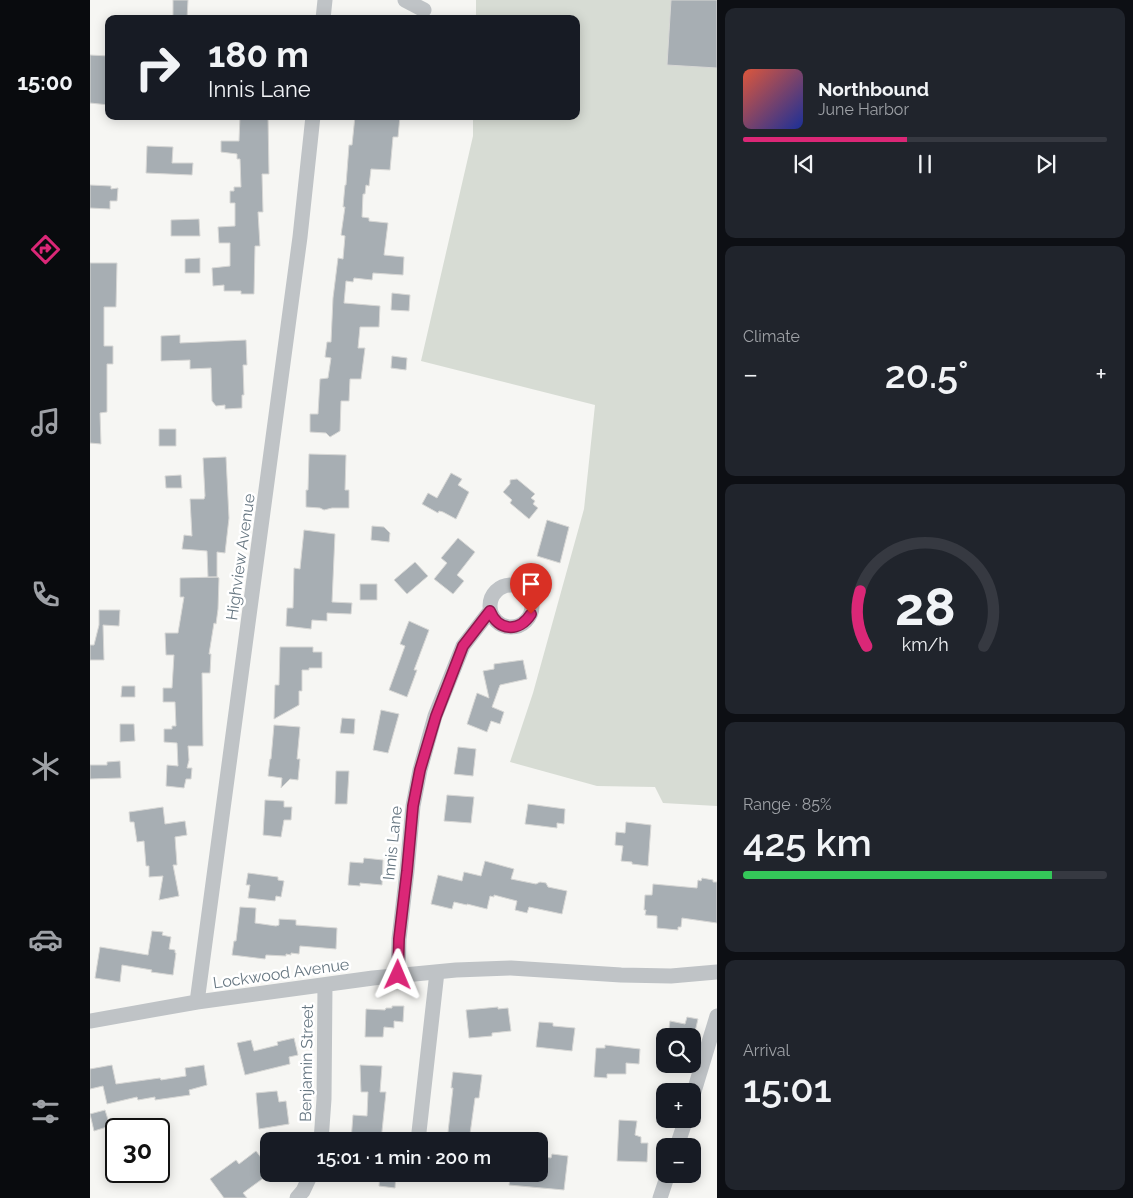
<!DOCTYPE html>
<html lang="en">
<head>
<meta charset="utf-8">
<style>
  :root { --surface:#171b24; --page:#20242c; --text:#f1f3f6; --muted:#9ea1a6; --line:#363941; --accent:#db2777 }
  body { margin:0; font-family:Raleway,sans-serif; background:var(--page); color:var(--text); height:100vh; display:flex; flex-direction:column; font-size:19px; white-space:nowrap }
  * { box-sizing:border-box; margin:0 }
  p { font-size:16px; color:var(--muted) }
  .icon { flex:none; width:28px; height:28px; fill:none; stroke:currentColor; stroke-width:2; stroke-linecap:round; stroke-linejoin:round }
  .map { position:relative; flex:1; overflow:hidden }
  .drawer { display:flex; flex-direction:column; gap:8px; padding:8px; background:#0d0f14; width:416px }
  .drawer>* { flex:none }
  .top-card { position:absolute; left:15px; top:15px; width:475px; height:105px; border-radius:10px; box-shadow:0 2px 12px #0003; background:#171b24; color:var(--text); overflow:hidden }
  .tools { position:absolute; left:566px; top:1028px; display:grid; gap:10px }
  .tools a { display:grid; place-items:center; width:45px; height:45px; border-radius:10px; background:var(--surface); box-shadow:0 2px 12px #0003; font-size:25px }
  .speed { position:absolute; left:15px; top:1118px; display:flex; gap:10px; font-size:25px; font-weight:700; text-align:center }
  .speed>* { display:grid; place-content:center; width:65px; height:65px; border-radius:50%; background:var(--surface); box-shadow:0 2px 12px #0003; line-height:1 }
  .speed .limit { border:2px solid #111; border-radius:8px; background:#fff; color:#111 }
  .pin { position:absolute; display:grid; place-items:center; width:42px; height:42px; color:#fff; margin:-51px -21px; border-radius:50% 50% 50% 0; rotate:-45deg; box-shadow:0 0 5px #0007 }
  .pin .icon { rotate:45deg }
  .me { position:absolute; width:55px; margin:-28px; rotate:1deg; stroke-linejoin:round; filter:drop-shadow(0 0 4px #0008) }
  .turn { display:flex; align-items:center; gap:18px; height:105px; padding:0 20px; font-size:22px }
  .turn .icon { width:65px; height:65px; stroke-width:2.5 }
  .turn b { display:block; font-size:35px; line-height:42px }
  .big { font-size:38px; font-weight:600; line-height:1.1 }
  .drawer .tile { flex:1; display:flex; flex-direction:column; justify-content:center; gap:8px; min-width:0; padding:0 18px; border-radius:10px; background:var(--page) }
  .drawer .dial { align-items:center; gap:0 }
  .dial svg { height:130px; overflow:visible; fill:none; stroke:var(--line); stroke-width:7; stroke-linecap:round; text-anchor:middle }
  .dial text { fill:var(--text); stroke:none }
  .song { display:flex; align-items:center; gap:15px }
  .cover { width:60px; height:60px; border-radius:8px; background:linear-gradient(135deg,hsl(10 70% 55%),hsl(230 70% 35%)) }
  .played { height:5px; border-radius:2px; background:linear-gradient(90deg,var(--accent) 45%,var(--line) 45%) }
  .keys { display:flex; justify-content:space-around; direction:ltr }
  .heat { display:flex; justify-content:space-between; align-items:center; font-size:28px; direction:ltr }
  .charge { height:8px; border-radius:4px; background:linear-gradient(90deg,#34c759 85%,var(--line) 0) }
  .trip { position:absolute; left:170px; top:1132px; width:288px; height:50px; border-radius:10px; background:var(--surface); box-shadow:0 2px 12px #0003; font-weight:600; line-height:50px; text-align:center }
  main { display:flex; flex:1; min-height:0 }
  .menu { display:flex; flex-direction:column; width:90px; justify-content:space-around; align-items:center; background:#090b0e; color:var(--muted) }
  .menu .icon { width:35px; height:35px }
  .menu .current { color:var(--accent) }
  .menu b { font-size:22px; color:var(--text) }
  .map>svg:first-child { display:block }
  .green { fill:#d7dcd4 }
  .building { fill:#a7aeb3; stroke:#d7d7d5 }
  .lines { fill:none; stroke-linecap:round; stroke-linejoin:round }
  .minor { stroke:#bfc3c6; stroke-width:15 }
  .route-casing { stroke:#8e194d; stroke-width:12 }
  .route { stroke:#db2777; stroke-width:9 }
  .labels { text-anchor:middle; stroke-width:5; stroke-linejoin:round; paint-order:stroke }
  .street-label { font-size:16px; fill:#677782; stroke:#fff }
</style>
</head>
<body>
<main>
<nav class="menu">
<b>15:00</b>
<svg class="icon current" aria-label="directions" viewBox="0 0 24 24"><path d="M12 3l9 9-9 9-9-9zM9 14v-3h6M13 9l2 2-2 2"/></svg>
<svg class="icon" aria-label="music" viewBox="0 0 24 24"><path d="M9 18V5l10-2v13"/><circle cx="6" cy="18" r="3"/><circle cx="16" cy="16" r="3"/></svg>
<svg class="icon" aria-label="phone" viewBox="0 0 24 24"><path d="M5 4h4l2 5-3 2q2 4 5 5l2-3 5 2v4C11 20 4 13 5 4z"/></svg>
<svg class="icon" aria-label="climate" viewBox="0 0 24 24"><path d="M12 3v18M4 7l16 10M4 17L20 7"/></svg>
<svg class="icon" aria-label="car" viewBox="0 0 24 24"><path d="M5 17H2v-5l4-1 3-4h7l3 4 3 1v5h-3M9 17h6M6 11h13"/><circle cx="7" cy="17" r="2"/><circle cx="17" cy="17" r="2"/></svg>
<svg class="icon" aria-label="filters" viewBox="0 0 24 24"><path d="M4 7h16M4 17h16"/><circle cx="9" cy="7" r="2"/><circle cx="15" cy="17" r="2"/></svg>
</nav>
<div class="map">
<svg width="627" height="1198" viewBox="0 0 627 1198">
  <rect width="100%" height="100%" fill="#f6f6f3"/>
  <path class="green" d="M386,0h241v806l-54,-3 -8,-16 -58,-1 -87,-24 23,-69 51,-184 11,-104 -174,-44 52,-225v-20h103v-97h-100z"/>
  <path class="building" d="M83,0h15l-1,19h-14z
    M581,0h46v68l-50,-3z
    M0,55l19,1v49l-19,-2z
    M150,116h28l1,58h-7l1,38h-5l2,34h-5l-1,48h-13v-3h-17v-6l-11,1 -1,-18 18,-2v-23h-11l-1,-16 17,-1v-23h-5v-12h4v-4h7l-1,-28h-3v-5l-16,-2v-11h18z
    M265,116h45l-2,21h-5l-3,33 -19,-1 -2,17 -3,-1 -1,9h-2l-1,23 7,1v3l19,2 -4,32 20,2 -1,18 -30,-2 -1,7 -18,-2 -1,4 -7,-1 -2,22 36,3 -1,21h-19l-2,21h7l-4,31h-11l-1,22h-8l-1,30 -10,6 -4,-4 -16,-1v-18h8l2,-35 8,-1 3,-20 -6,-1 2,-15h4l2,-44 5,-40 5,1 2,-23 -4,-1 4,-28h-2l2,-22h1l3,-40h3z
    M57,146l26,1 -1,16h21l-1,12 -46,-2z
    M0,185l21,1v3l7,-1 -1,13h-7v8l-20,-1z
    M109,219l1,17h-29v-16z
    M110,258v15h-15v-14z
    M0,263h27l-1,44h-12v39h9v18h-6v48l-7,1 1,31 -11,-1z
    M302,293l18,2 -1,16 -18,-1z
    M90,335v8l66,-3 1,25h-4l1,30h-2v13l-17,1v-4l-9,1 -4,-5 -1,-33 -21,1v-9l-29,1v-25z
    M302,356l15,2 -1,12 -15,-2z
    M69,429h17v17h-17z
    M219,454l37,1 -1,35h4v18h-17l-8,2 -4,-2 -14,-1v-17h2z
    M136,457l3,61 -4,35 -8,-1v25h-9l-1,-26 -25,-2 2,-14 8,1 -2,-37h14l1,-3 -2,-38z
    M361,473l11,6 -4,6 11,7 -13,27 -13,-7 -4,-1 -1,2 -16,-9 6,-11 9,5z
    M91,475l1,13h-16l-1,-12z
    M427,479l18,15 -4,4 4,3 -2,3 5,4 -9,11 -19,-16 2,-3 -9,-8 7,-8v-4z
    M457,520l22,7 -9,36 -23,-7z
    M282,526l12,1 6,6 -1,9 -18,-2z
    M214,530l31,4 -3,68 20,1 -1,11 -24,-1v8l-15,-1 -1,9 -25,-3 1,-18h6l1,-40 6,1z
    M368,538l17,14 -18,23 7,6 -11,13 -19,-15 13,-16 -6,-5z
    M325,562l13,14 -21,18 -13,-14z
    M127,577l2,1 -1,31 -2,15 -2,-1 -5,31h2l-1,19h-8l1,73h-15l1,14 -2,8h5l-1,11h-5l-2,9 -18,-2 1,-21 11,1 -1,-23 -13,-1v-13h8v-3h4l-1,-24h-12v-14h9l2,-33h-8l-1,-22h13l6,-36h-4v-19z
    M270,584h17v16h-17z
    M9,610h21l-1,16 -16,-1 1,35h-14v-15h4l5,-20z
    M319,621l20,9 -15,40h3l-10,27 -18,-7 16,-44 -5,-2z
    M190,647h33v5h9v16h-13v2h-7v21h-3v14l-25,14 1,-34h4z
    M433,660l4,19 -27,6 -8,22 12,5 -4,12 -9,-3 -4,11 -20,-8 10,-31 12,5 -6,-27 11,-2v-5z
    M32,686h13v11h-14z
    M291,710l18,4 -11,39 -15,-3z
    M252,718l13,1 -1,15 -14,-1z
    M30,724h14l1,17 -15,1z
    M184,725l26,2 -3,32h3l-2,21 -8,-1 -9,9 1,-10 -14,-2 2,-17h1z
    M368,747l18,2 -3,27 -19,-2z
    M30,761l1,17 -31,1v-14h17v-3z
    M246,771h13l-2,33h-12z
    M357,795l27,2 -3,26 -27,-2z
    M175,800l19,1v6h8l-1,13h-7l-3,17 -18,-2z
    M438,804l37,5 -1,15 -7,-1v5l-32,-4z
    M73,807l2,17 20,-3 2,14 -12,2 2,28h-4l6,31 -20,4 4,-24 -14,1v-11h-3l-2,-25 -7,1 -3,-20h-4l-1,-10z
    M536,822l25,3 -3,41 -16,-2v-2l-11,-1 2,-15 -8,-1 1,-13 9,1z
    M274,858l19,2 -1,25 -22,-2v3l-12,-1 2,-23 13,1z
    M395,861l29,8 -3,10 25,5 4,-2 6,1 2,4 19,4 -5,23 -33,-7 -2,6 -12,-3 2,-9 -23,-6v2l-4,-1 -3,13 -20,-5v1l-13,-3 -2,7 -21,-5 7,-29 24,6 2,-9 17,4z
    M158,873l30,4v3l6,1 -3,16 -5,-1 -1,5 -27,-3 2,-13h-4z
    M612,878l11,2v2h4v41l-35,-5 -1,9h-3v3l-21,-2v-12l-12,-1 1,-5h-2l1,-15h7l1,-11 44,4 1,-8 3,1z
    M150,907l16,1 -1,15 21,3 3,-1v-6l17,1v5l41,3 -1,21 -36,-3 -1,8 -8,-1v2l-5,-1v2l-20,-1 -1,4 -33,-4 2,-14h2z
    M62,931l11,1 -1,3 9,2 -2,12 6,1v3h1l-3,22 -22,-3 1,-2 -30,-5 -2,17 -25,-4 5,-31 48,8z
    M302,1006h12l-1,16 -9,-1v7l-10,-1 -1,10h-18l1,-28 19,1 1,-2h6z
    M408,1007v2l10,-1 3,23 -19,2v3l-23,2 -3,-28z
    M597,1017l11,2 -4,17h-26l2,-15 15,3z
    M449,1022l14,1v3l22,2 -3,23 -36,-4z
    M204,1038l4,17 -9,2 1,7 -45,11 -8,-32 14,-3 3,11 24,-6 -1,-3z
    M515,1045l35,4 -1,15 -13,-1v11h-19v4l-13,-1 2,-29h9z
    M22,1065l4,19 44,-6 1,2 25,-4 -1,-8 19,-3 3,20 -18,5 1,5 -35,5v-3l-17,3 -1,-3 -30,7 -4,-18 -13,3v-20z
    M270,1065l22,1 -2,26h6l-5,49h-30l2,-26 14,1 1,-24h-7z
    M363,1072l29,3 -3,23h-4l-6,43h-22l6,-53h-2z
    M187,1091l2,11 7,-1 3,23 -30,5 -3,-36z
    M15,1110l5,16 -16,5 -4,-17z
    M529,1120l18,1 -2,14 6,2v6h7l-1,19 -30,-1z
    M166,1151l13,17v6l-26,19 4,5h-23l-14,-19 26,-19 3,4z
    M462,1154l16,2 -4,34 -55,-5 2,-11h28v-18l12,2z
    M290,1174h16l-1,14 -16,-2z"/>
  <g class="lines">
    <path class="minor" d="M315,0l19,10
      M233,19l2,-19
      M400 606a21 21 0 1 1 42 0a21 21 0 1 1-42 0Z
      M308,975l1,-36 8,-68 6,-65 7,-36 15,-54 28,-70 27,-35
      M107,1002l103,-765 13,-121
      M0,1021l107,-19 176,-24 83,-8 55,-2 110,7 50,1 46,-4
      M602,1098l25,-82
      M231,1141l3,-42 1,-114
      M328,1141l19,-169
      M587,1146l9,-27
      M207,1198l6,-7 8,-17
      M570,1198l8,-24"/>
  </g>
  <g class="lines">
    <defs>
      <path id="route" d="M308,975l1,-36 8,-68 6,-65 7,-36 16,-54 27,-70 27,-35c8,20 29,22 41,3"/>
    </defs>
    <use href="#route" class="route-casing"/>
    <use href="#route" class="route"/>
  </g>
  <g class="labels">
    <g class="street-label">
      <text transform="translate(150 557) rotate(-82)" y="6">Highview Avenue</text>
      <text transform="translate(302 843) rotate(-84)" y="6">Innis Lane</text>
      <text transform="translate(191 973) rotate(-8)" y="6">Lockwood Avenue</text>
      <text transform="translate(216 1063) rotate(-89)" y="6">Benjamin Street</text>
    </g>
  </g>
</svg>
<div class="tools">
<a><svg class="icon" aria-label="search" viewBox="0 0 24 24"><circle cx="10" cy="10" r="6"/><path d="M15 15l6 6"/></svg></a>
<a>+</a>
<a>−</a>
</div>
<div class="speed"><div class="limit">30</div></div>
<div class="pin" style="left:441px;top:614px;background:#d93025"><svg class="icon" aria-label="arrive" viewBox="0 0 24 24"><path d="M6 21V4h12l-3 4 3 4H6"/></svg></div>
<svg class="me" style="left:308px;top:975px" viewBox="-20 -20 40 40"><path d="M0-17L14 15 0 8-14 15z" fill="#db2777" stroke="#fff" stroke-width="4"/></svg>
<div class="trip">15:01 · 1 min · 200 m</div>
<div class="top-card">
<div class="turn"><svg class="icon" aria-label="right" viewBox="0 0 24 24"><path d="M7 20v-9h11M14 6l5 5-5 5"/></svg><div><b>180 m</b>Innis Lane</div></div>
</div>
</div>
<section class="drawer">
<div class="tile">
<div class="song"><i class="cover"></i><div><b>Northbound</b><p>June Harbor</p></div></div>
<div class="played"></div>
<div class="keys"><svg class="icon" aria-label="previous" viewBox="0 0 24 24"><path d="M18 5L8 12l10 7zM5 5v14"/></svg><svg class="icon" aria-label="pause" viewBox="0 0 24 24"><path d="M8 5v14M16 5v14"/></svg><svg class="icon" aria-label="next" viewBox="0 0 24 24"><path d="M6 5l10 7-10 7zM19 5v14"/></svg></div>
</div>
<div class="tile"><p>Climate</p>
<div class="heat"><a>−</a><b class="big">20.5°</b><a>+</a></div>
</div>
<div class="tile dial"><svg viewBox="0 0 100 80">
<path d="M14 69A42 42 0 1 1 86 69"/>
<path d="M14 69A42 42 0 0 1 10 35" stroke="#db2777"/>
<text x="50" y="56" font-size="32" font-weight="700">28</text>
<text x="50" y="72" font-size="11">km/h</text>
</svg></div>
<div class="tile"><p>Range · 85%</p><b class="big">425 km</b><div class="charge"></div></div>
<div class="tile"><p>Arrival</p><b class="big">15:01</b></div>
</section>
</main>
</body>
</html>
